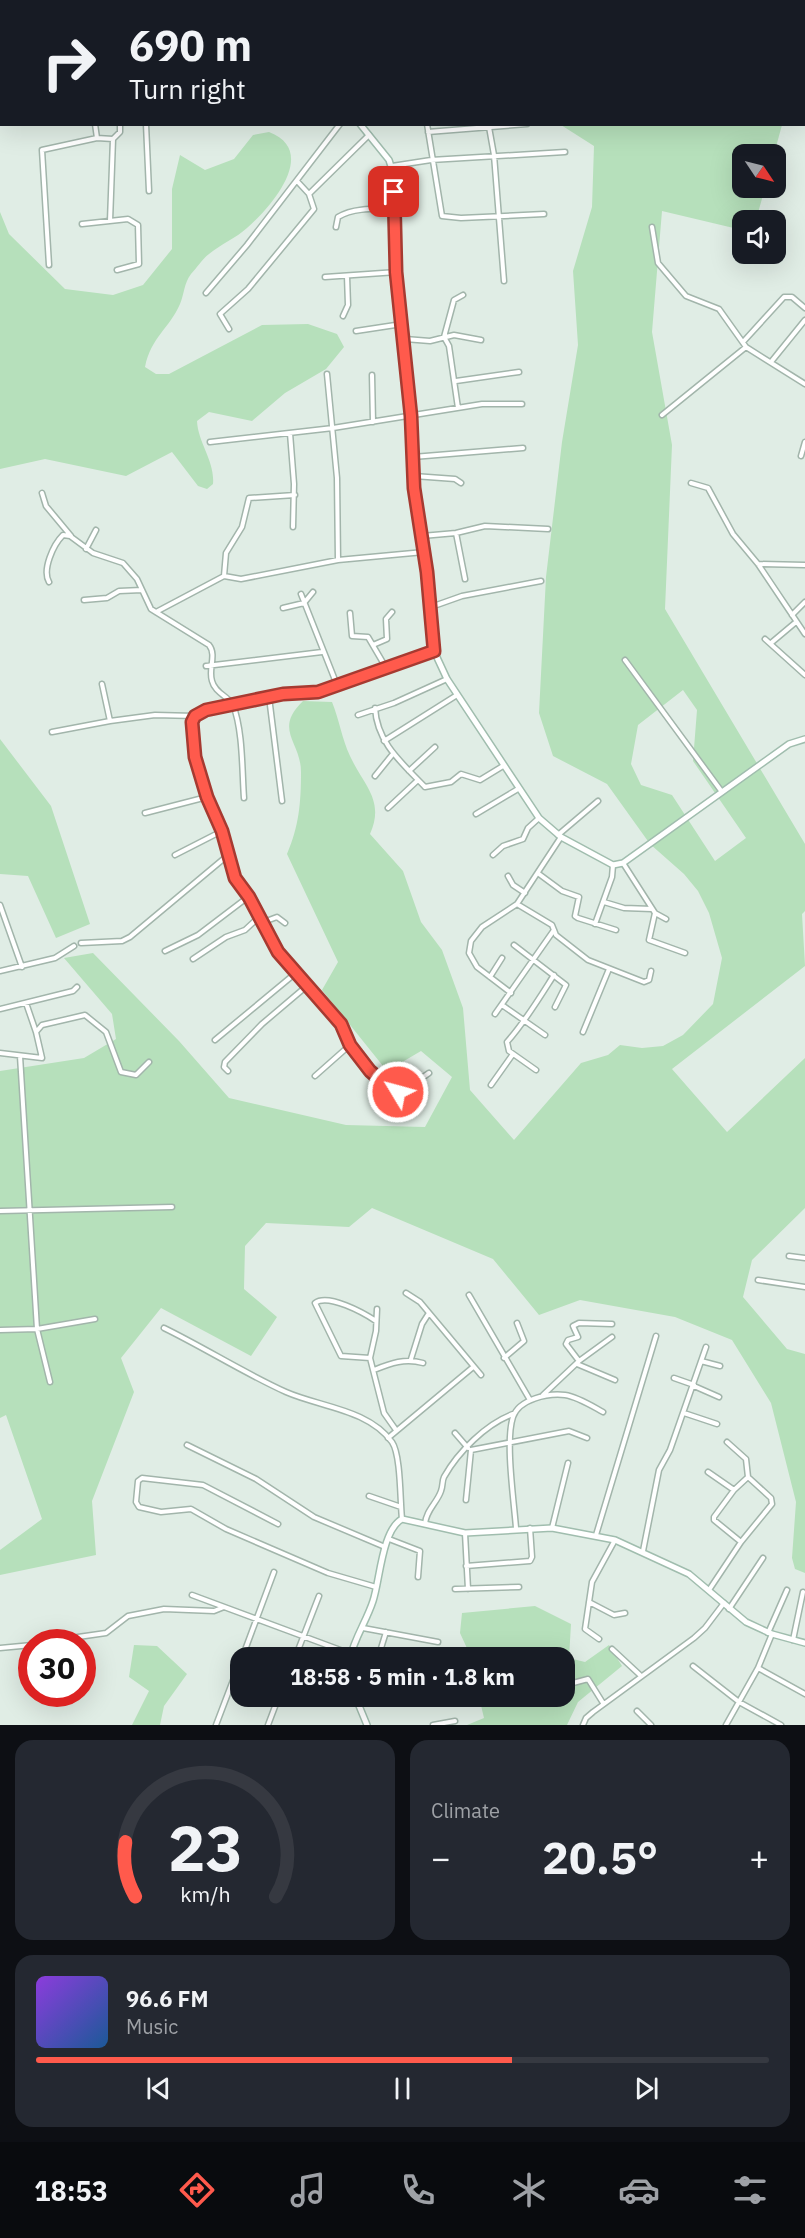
<!DOCTYPE html>
<html lang="en">
<head>
<meta charset="utf-8">
<style>
  :root { --surface:#171b24; --page:#242831; --text:#f1f3f6; --muted:#9ea1a6; --line:#363941; --accent:#ff5a4c }
  body { margin:0; font-family:"IBM Plex Sans",sans-serif; background:var(--page); color:var(--text); height:100vh; display:flex; flex-direction:column; font-size:22px; white-space:nowrap }
  * { box-sizing:border-box; margin:0 }
  p { font-size:20px; color:var(--muted) }
  .icon { flex:none; width:33px; height:33px; fill:none; stroke:currentColor; stroke-width:2; stroke-linecap:round; stroke-linejoin:round }
  .map { position:relative; height:1725px; overflow:hidden }
  .panel { display:flex; flex-direction:column; gap:15px; padding:15px; background:#0d0f14; flex:1 }
  .panel>* { flex:none }
  .guide { position:absolute; left:0px; top:0px; width:806px; height:126px; box-shadow:0 6px 24px #0002; background:#171b24; color:var(--text); overflow:hidden }
  .needle { width:39px; rotate:125deg }
  .controls { position:absolute; left:732px; top:144px; display:grid; gap:12px }
  .controls a { display:grid; place-items:center; width:54px; height:54px; border-radius:12px; background:var(--surface); box-shadow:0 6px 24px #0002; font-size:30px }
  .speed { position:absolute; left:18px; top:1629px; display:flex; gap:12px; font-size:30px; font-weight:700; text-align:center }
  .speed>* { display:grid; place-content:center; width:78px; height:78px; border-radius:50%; background:var(--surface); box-shadow:0 6px 24px #0002; line-height:1 }
  .speed .limit { border:9px solid #d22; background:#fff; color:#111 }
  .pin { position:absolute; display:grid; place-items:center; width:51px; height:51px; color:#fff; margin:-26px; border-radius:12px; box-shadow:0 3px 9px #0006 }
  .me { position:absolute; width:66px; margin:-33px; rotate:307deg; stroke-linejoin:round; filter:drop-shadow(0 0 4px #0008) }
  .turn { display:flex; align-items:center; gap:21px; height:126px; padding:0 30px; font-size:27px }
  .turn .icon { width:78px; height:78px; stroke-width:2.5 }
  .turn b { display:block; font-size:42px; line-height:51px }
  .big { font-size:45px; font-weight:700; line-height:1.1 }
  .panel .widget { flex:1; display:flex; flex-direction:column; justify-content:center; gap:9px; min-width:0; padding:0 21px; border-radius:18px; background:var(--page) }
  .panel .dial { align-items:center; gap:0 }
  .dial svg { height:156px; overflow:visible; fill:none; stroke:var(--line); stroke-width:7; stroke-linecap:round; text-anchor:middle }
  .dial text { fill:var(--text); stroke:none }
  .song { display:flex; align-items:center; gap:18px }
  .cover { width:72px; height:72px; border-radius:9px; background:linear-gradient(135deg,hsl(270 70% 55%),hsl(210 70% 35%)) }
  .played { height:6px; border-radius:3px; background:linear-gradient(90deg,var(--accent) 65%,var(--line) 65%) }
  .keys { display:flex; justify-content:space-around; direction:ltr }
  .heat { display:flex; justify-content:space-between; align-items:center; font-size:33px; direction:ltr }
  .panel .tiles { flex:1; display:grid; gap:15px; grid-template-columns:1fr 1fr }
  .widget:last-child { grid-column:span 2 }
  .trip { position:absolute; left:230px; top:1647px; width:345px; height:60px; border-radius:18px; background:var(--surface); box-shadow:0 6px 24px #0002; font-weight:700; line-height:60px; text-align:center }
  .tabs { display:flex; height:96px; justify-content:space-around; align-items:center; background:#090b0e; color:var(--muted) }
  .tabs .icon { width:42px; height:42px }
  .tabs .active { color:var(--accent) }
  .tabs b { font-size:27px; color:var(--text) }
  .map>svg:first-child { display:block }
  .green { fill:#b6e0bb; fill-rule:evenodd }
  .lines { fill:none; stroke-linecap:round; stroke-linejoin:round }
  .street-casing { stroke:#a2b5ab; stroke-width:7 }
  .secondary-casing { stroke:#a0bdae; stroke-width:8 }
  .primary-casing { stroke:#c0c9c5; stroke-width:8 }
  .street { stroke:#fff; stroke-width:4 }
  .secondary { stroke:#fff; stroke-width:5 }
  .primary { stroke:#60a789; stroke-width:5 }
  .route-casing { stroke:#a63a31; stroke-width:15 }
  .route { stroke:#ff5a4c; stroke-width:10 }
</style>
</head>
<body>
<div class="map">
<svg width="805" height="1725" viewBox="0 0 805 1725">
  <rect width="100%" height="100%" fill="#e0ede5"/>
  <path class="green" d="M552,0h234v1h-235z
    M561,125h221l-8,29h-32v34h23l-9,32h-14v10l-80,-19 -10,121 20,113 -7,164 140,235v67l-3,3 3,52 -133,103 55,63 78,-74v150l-53,52 -9,37 44,52 18,5v219l-10,-4 -3,-11 4,-56 -25,-99 -39,-63 -57,-23 -95,-17 -41,15 -46,-56 -121,-51 -23,19 -83,-4 -21,23 -1,43 33,28 -26,39 -90,-48 -40,50 13,34 -42,109 4,54 -96,20v-25l42,-31 -36,-104 -6,3v-347l84,-13 32,-19 -4,-25 -48,-56 29,-5 86,88 50,57 117,27 79,2 27,-50 -31,-26 -34,20 -65,-81 16,-28 -51,-108c12,-28 14,-51 14,-82 0,-31 -28,-42 2,-71l29,1c7,17 10,37 18,54 14,30 35,44 20,78l33,37 18,51 21,28 21,58 7,82 44,50 67,-77 27,-8 12,-10 22,3 21,-2 20,-11 30,-31 9,-46 -13,-45 -11,-22 -14,-17 -34,-30 -43,-60 -54,-28 -14,-43 7,-136 16,-135 16,-97 -5,-74 19,-64 2,-61zM683,690l14,20 -4,51 53,77 -31,23 -43,-66 -31,-10 -10,-21 7,-39z
    M269,132c50,19 3,74 -22,96 -11,10 -26,16 -38,26 -7,5 -12,14 -18,20 -7,9 -7,21 -11,30 -11,25 -29,33 -35,63l11,7h13l93,-49 46,-1 29,10 7,13 -18,22 -41,24 -33,28 -43,-9 -12,9c1,22 18,40 16,63l-6,5 -9,-3 -26,-34 -46,24 -81,-17 -45,10v-257l9,22 56,55 48,6 30,-10 29,-36v-60l8,-34 25,15 29,-11 19,-24z
    M0,739l51,67 39,118 -34,14 -28,-62 -28,-2z
    M535,1606l36,18 -2,34 16,4 24,-17 13,21 -44,36 -11,23h-100l17,-7 -5,-21 85,-1v-38l-93,-1 -11,-24 2,-20z
    M134,1645l23,1 30,28 -23,32 -4,19h-28l17,-34 -20,-14z"/>
  <g class="lines">
    <defs>
      <path id="street" d="M180,0l1,2
        M425,0l1,2
        M492,0v2
        M531,0l1,2
        M134,2l4,-2
        M328,2l2,-2
        M464,2v-2
        M95,124l2,14
        M146,124l3,67
        M427,124l15,92 19,2 83,-4
        M489,127l5,28 10,126
        M428,132l99,-8
        M392,166l39,-6 134,-8
        M309,194l60,-59
        M110,221l3,-82
        M82,224l46,-5 10,6 1,39 -22,6
        M336,227l2,-10c16,-10 39,-8 57,-8
        M652,227l6,36 28,33 33,13 27,38 59,37
        M49,265l-7,-115 55,-12 16,1 7,-7v-8
        M325,277l72,-5
        M206,293l41,-48 93,-121
        M343,316l5,-11 -1,-29
        M229,329l-9,-15 28,-25 66,-80 -5,-15 -12,-13
        M356,331l46,-7
        M405,339l25,2 24,-6 27,5
        M743,342l41,-45h8l13,11
        M771,362l34,-42
        M327,374l10,104 1,82
        M372,375l1,47
        M456,381l63,-9
        M458,408l-9,-62 -5,-9 10,-37 9,-5
        M662,415l84,-68
        M290,433l4,51 -1,43
        M210,442l123,-14 149,-24h40
        M801,456l4,-14
        M413,457l110,-9
        M414,476l41,3 6,4
        M691,483l17,5 25,46 25,30 47,70
        M42,493l4,13 25,30
        M456,533l9,46
        M422,536l34,-3 29,-7 63,3
        M86,549l10,-19
        M758,564l47,1
        M224,576l2,-23 16,-26 7,-29 46,-3
        M49,582c-7,-12 4,-37 14,-47l7,1 23,17 30,10 14,16 14,30 58,36c8,10 -1,24 3,36 3,12 16,15 21,24 10,25 9,66 11,93
        M301,594l36,91
        M84,600l23,-2 12,-7 23,-1
        M431,607l31,-11 79,-15
        M283,608l21,-5 9,-11
        M156,612l68,-36 17,3 97,-19 86,-8
        M350,613l2,23 16,1 17,29
        M792,615l13,-13
        M765,639l40,36
        M771,643l25,-21
        M373,645l14,-6 -1,-20 6,-7
        M625,660l97,132
        M206,666l116,-14
        M102,684l8,37 45,-6 40,1 11,-6 26,-6 51,-10 34,-2 117,-41
        M269,697l13,104
        M375,708c2,35 27,55 50,79l26,-5 10,-8 19,6 23,-14
        M358,715l36,-12 53,-24
        M195,716l-3,6 3,35 12,40 15,34 13,47 13,19 30,55 63,72 9,21 20,26 23,20h10l26,-18
        M52,732l58,-11
        M384,741l73,-46
        M409,771l26,-24
        M375,776l17,-21
        M388,808l30,-28
        M145,813l62,-16
        M476,814l42,-25
        M558,835l40,-34
        M561,837l-44,67 35,21 4,10 32,25 56,22 5,-2 2,-9
        M175,855l47,-24
        M493,855l10,-9 20,-7 5,-11 11,-10
        M623,863l32,50 -6,27 36,13
        M539,874l23,17 17,6 -4,19 3,2 38,12
        M508,876l5,9 12,8
        M604,902l20,6 28,1
        M0,905l22,62
        M655,913l11,6
        M261,923l16,-6 8,6
        M595,924l17,-47 1,-12
        M81,943l41,-2 8,-4 97,-81
        M514,945l52,40 -11,22
        M165,951l33,-16 50,-38
        M193,959l33,-22 19,-7 13,-12
        M0,971l55,-13 19,-12
        M490,977l12,-19
        M511,993l-34,-26 -8,-14 2,-12 11,-14 35,-23
        M502,1005l43,30
        M0,1009l73,-18 4,-4
        M495,1014l59,-84
        M36,1032l6,-7 43,-10 21,17 15,40 15,3 13,-13
        M583,1032l26,-63
        M215,1040l82,-68
        M0,1053l42,5 -6,-26 -10,-29
        M20,1056l17,273 13,53
        M536,1070l-27,-19 -2,-9c18,-20 33,-45 47,-67
        M228,1071l-4,-4 1,-5 37,-38 46,-39
        M315,1076l35,-31
        M491,1085l22,-31
        M0,1211l172,-4
        M789,1256l16,2
        M758,1280l47,7
        M406,1293l14,9 61,73
        M469,1295l61,105
        M377,1309l-1,22 -6,27 14,55 12,17
        M164,1328c41,20 80,45 122,64 34,15 82,17 106,50 9,13 8,59 10,77
        M0,1330l37,-1 58,-10
        M370,1358l-29,-2 -26,-53c13,-10 49,10 61,18
        M504,1358l20,-17 -7,-18
        M411,1359l11,-35 7,-11
        M579,1361l-13,-17 2,-4 10,-3 -5,-11 6,-3 33,1
        M701,1361l19,5
        M577,1364l38,16
        M374,1370c17,-7 31,-12 49,-7
        M674,1378l20,7
        M694,1386l25,11
        M543,1395l36,-34 33,-24
        M684,1413l33,11
        M455,1433l13,15
        M388,1438l84,-70
        M727,1442l19,17 2,18
        M187,1445l69,34 58,38 71,30
        M471,1450l98,-19 18,7
        M708,1472l26,18
        M369,1496l32,11
        M466,1500l5,-50
        M278,1524l-75,-39 -61,-7 -4,3 -2,21 3,5 22,5 30,-3 35,20 102,44 48,14
        M425,1524c1,-14 12,-21 16,-33 2,-5 1,-10 3,-14 14,-25 42,-53 69,-63
        M516,1528c-2,-27 -11,-87 -3,-111 6,-18 35,-24 52,-22 13,2 27,11 38,17
        M552,1528l16,-65
        M465,1533l3,56
        M596,1535l60,-199
        M389,1539l31,12 -2,26
        M741,1542l-27,-22v-3l20,-27 14,-13
        M643,1551l16,-81 11,-20 36,-103
        M466,1566l64,-5 2,-4 -2,-29
        M455,1589l64,-2
        M709,1590l32,-48 31,-38 -1,-6 -23,-21
        M192,1595l159,59
        M589,1602l25,13 11,-2
        M729,1609l34,-51
        M363,1628l75,14
        M768,1633l19,-43
        M599,1639l-14,-10 7,-47 23,-42
        M793,1640l10,-48
        M43,1642l63,-9 22,-17 36,-7 50,2 10,-4
        M0,1648l32,-3
        M612,1649l28,26
        M242,1658l32,-86
        M295,1658l24,-62
        M378,1658l8,-26
        M693,1666l46,36 42,23
        M758,1668l47,26
        M573,1683l15,-4 15,24
        M637,1711l14,14
        M216,1725l24,-63
        M268,1725l11,-29
        M433,1725l22,-4
        M583,1725l3,-7 7,-6 101,-74 11,-10 19,-25
        M726,1725l32,-57 14,-34"/>
      <path id="secondary" d="M256,2v-2
        M360,124l29,36 5,16 3,96 14,144 3,72 13,84 7,79 13,28 92,139 22,19 52,28 10,-2 166,-119 16,-5
        M350,1658c4,-19 17,-38 23,-57 7,-21 9,-71 29,-82l63,14 87,-5 63,12 74,34 57,48 26,12 33,9
        M355,1696l12,29"/>
      <path id="primary" d="M103,2l2,-2
        M0,62l2,-1"/>
    </defs>
    <use href="#street" class="street-casing"/>
    <use href="#secondary" class="secondary-casing"/>
    <use href="#primary" class="primary-casing"/>
    <use href="#street" class="street"/>
    <use href="#secondary" class="secondary"/>
    <use href="#primary" class="primary"/>
  </g>
  <g class="lines">
    <defs>
      <path id="route" d="M394,192l2,80 15,144 3,72 13,84 7,79 -116,41 -35,2 -77,16 -11,6 -3,6 3,35 12,40 15,34 13,47 14,19 29,55 63,72 9,21 20,26 23,20 5,1"/>
    </defs>
    <use href="#route" class="route-casing"/>
    <use href="#route" class="route"/>
  </g>
</svg>
<div class="controls">
<a><svg class="needle" viewBox="-14 -14 28 28"><path d="M0-13l5 13h-10z" fill="#e53935"/><path d="M0 13l5-13h-10z" fill="#9ea1a6"/></svg></a>
<a><svg class="icon" aria-label="sound" viewBox="0 0 24 24"><path d="M4 9h4l5-4v14l-5-4H4zM17 9q2 3 0 6"/></svg></a>
</div>
<div class="speed"><div class="limit">30</div></div>
<div class="pin" style="left:394px;top:192px;background:#d93025"><svg class="icon" aria-label="arrive" viewBox="0 0 24 24"><path d="M6 21V4h12l-3 4 3 4H6"/></svg></div>
<svg class="me" style="left:398px;top:1092px" viewBox="-20 -20 40 40"><circle r="17" fill="#ff5a4c" stroke="#fff" stroke-width="3"/><path d="M0-11L8 9 0 5-8 9z" fill="#fff"/></svg>
<div class="trip">18:58 · 5 min · 1.8 km</div>
<div class="guide">
<div class="turn"><svg class="icon" aria-label="right" viewBox="0 0 24 24"><path d="M7 20v-9h11M14 6l5 5-5 5"/></svg><div><b>690 m</b>Turn right</div></div>
</div>
</div>
<section class="panel">
<div class="tiles">
<div class="widget dial"><svg viewBox="0 0 100 80">
<path d="M14 69A42 42 0 1 1 86 69"/>
<path d="M14 69A42 42 0 0 1 9 41" stroke="#ff5a4c"/>
<text x="50" y="56" font-size="32" font-weight="700">23</text>
<text x="50" y="72" font-size="11">km/h</text>
</svg></div>
<div class="widget"><p>Climate</p>
<div class="heat"><a>−</a><b class="big">20.5°</b><a>+</a></div>
</div>
<div class="widget">
<div class="song"><i class="cover"></i><div><b>96.6 FM</b><p>Music</p></div></div>
<div class="played"></div>
<div class="keys"><svg class="icon" aria-label="previous" viewBox="0 0 24 24"><path d="M18 5L8 12l10 7zM5 5v14"/></svg><svg class="icon" aria-label="pause" viewBox="0 0 24 24"><path d="M8 5v14M16 5v14"/></svg><svg class="icon" aria-label="next" viewBox="0 0 24 24"><path d="M6 5l10 7-10 7zM19 5v14"/></svg></div>
</div>
</div>
</section>
<nav class="tabs">
<b>18:53</b>
<svg class="icon active" aria-label="directions" viewBox="0 0 24 24"><path d="M12 3l9 9-9 9-9-9zM9 14v-3h6M13 9l2 2-2 2"/></svg>
<svg class="icon" aria-label="music" viewBox="0 0 24 24"><path d="M9 18V5l10-2v13"/><circle cx="6" cy="18" r="3"/><circle cx="16" cy="16" r="3"/></svg>
<svg class="icon" aria-label="phone" viewBox="0 0 24 24"><path d="M5 4h4l2 5-3 2q2 4 5 5l2-3 5 2v4C11 20 4 13 5 4z"/></svg>
<svg class="icon" aria-label="climate" viewBox="0 0 24 24"><path d="M12 3v18M4 7l16 10M4 17L20 7"/></svg>
<svg class="icon" aria-label="car" viewBox="0 0 24 24"><path d="M5 17H2v-5l4-1 3-4h7l3 4 3 1v5h-3M9 17h6M6 11h13"/><circle cx="7" cy="17" r="2"/><circle cx="17" cy="17" r="2"/></svg>
<svg class="icon" aria-label="filters" viewBox="0 0 24 24"><path d="M4 7h16M4 17h16"/><circle cx="9" cy="7" r="2"/><circle cx="15" cy="17" r="2"/></svg>
</nav>
</body>
</html>
